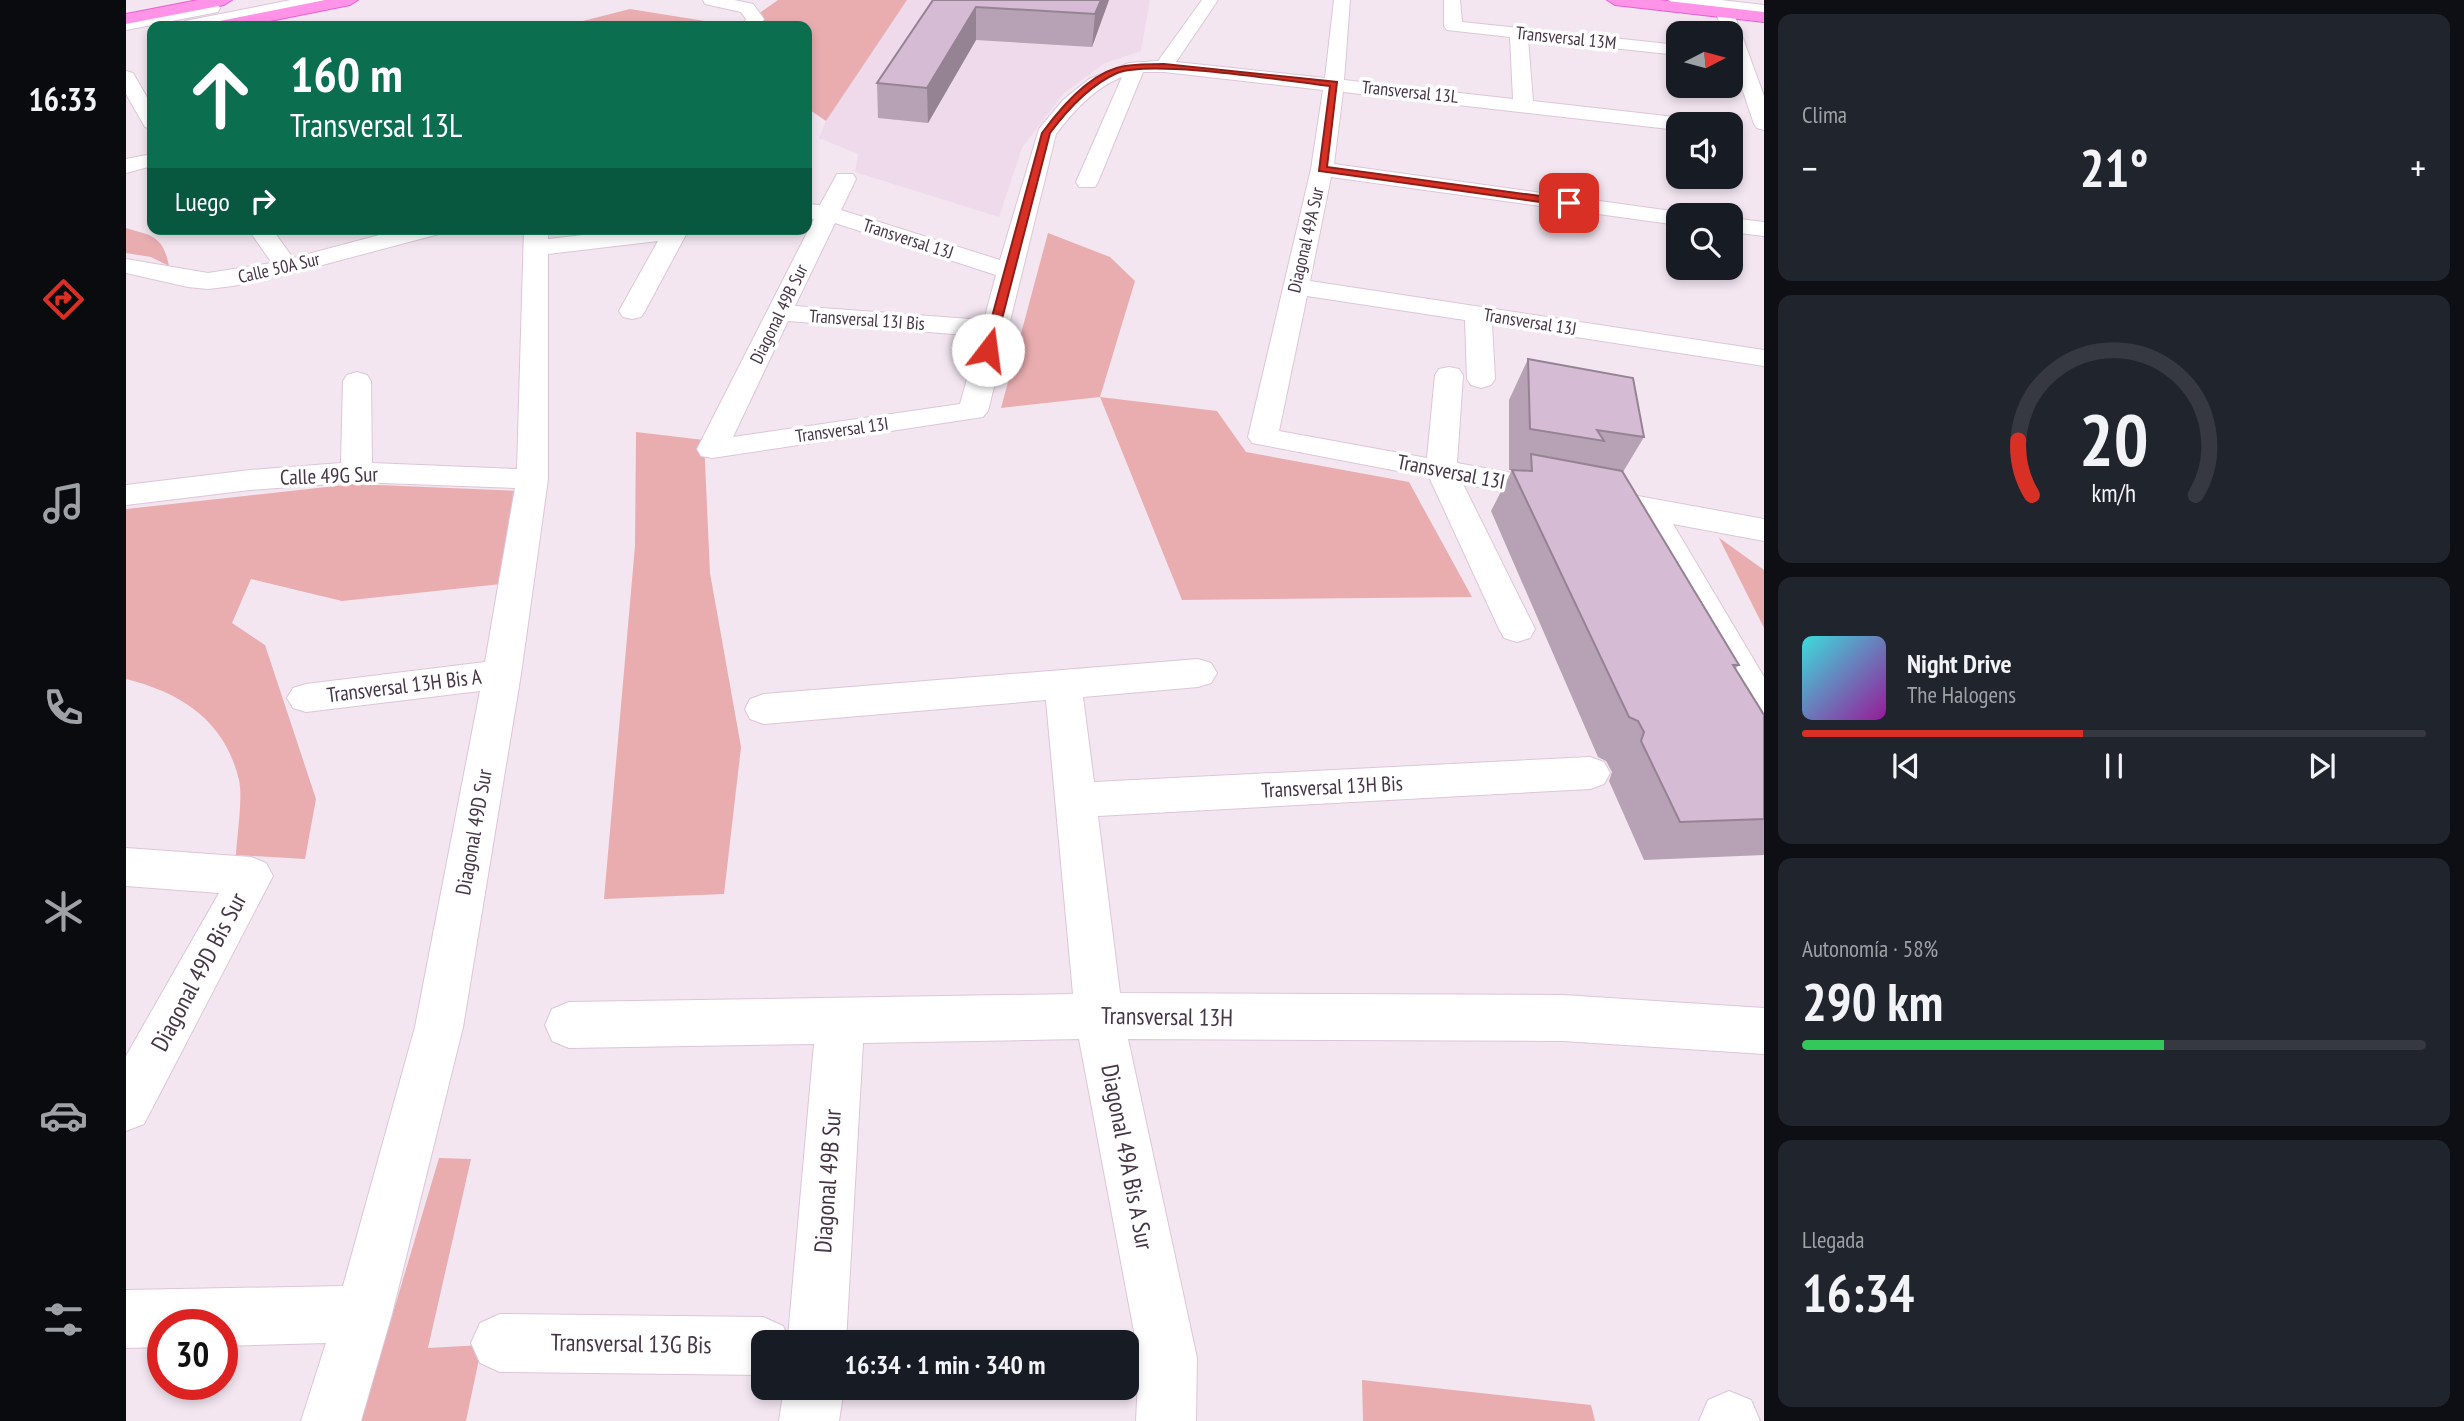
<!DOCTYPE html>
<html lang="es">
<head>
<meta charset="utf-8">
<style>
  :root { --surface:#171b24; --page:#20242c; --text:#f1f3f6; --muted:#9ea1a6; --line:#363941; --accent:#d93025 }
  body { margin:0; font-family:"PT Sans Narrow",sans-serif; background:var(--page); color:var(--text); height:100vh; display:flex; flex-direction:column; font-size:26px; white-space:nowrap }
  * { box-sizing:border-box; margin:0 }
  p { font-size:23px; color:var(--muted) }
  .icon { flex:none; width:38px; height:38px; fill:none; stroke:currentColor; stroke-width:2; stroke-linecap:round; stroke-linejoin:round }
  .map { position:relative; flex:1; overflow:hidden }
  .sheet { display:flex; flex-direction:column; gap:14px; padding:14px; background:#0d0f14; width:700px }
  .sheet>* { flex:none }
  .guide { position:absolute; left:21px; top:21px; width:665px; height:214px; border-radius:14px; box-shadow:0 4px 10px #0003; background:#0b6e4f; color:#fff; overflow:hidden }
  .needle { width:46px; rotate:84deg }
  .controls { position:absolute; left:1540px; top:21px; display:grid; gap:14px }
  .controls a { display:grid; place-items:center; width:77px; height:77px; border-radius:14px; background:var(--surface); box-shadow:0 4px 10px #0003; font-size:35px }
  .speed { position:absolute; left:21px; top:1309px; display:flex; gap:14px; font-size:35px; font-weight:700; text-align:center }
  .speed>* { display:grid; place-content:center; width:91px; height:91px; border-radius:50%; background:var(--surface); box-shadow:0 4px 10px #0003; line-height:1 }
  .speed .limit { border:10px solid #d22; background:#fff; color:#111 }
  .pin { position:absolute; display:grid; place-items:center; width:60px; height:60px; color:#fff; margin:-30px; border-radius:14px; box-shadow:0 4px 10px #0006 }
  .me { position:absolute; width:77px; margin:-38px; rotate:15deg; stroke-linejoin:round; filter:drop-shadow(0 0 5px #0008) }
  .turn { display:flex; align-items:center; gap:24px; height:147px; padding:0 28px; font-size:32px }
  .turn .icon { width:91px; height:91px; stroke-width:2.5 }
  .turn b { display:block; font-size:49px; line-height:60px }
  .then { display:flex; align-items:center; height:66px; padding:0 28px; background:#0003; gap:14px; font-size:26px }
  .big { font-size:52px; font-weight:600; line-height:1.1 }
  .sheet .widget { flex:1; display:flex; flex-direction:column; justify-content:center; gap:10px; min-width:0; padding:0 24px; border-radius:14px; background:var(--page) }
  .sheet .dial { align-items:center; gap:0 }
  .dial svg { height:182px; overflow:visible; fill:none; stroke:var(--line); stroke-width:7; stroke-linecap:round; text-anchor:middle }
  .dial text { fill:var(--text); stroke:none }
  .song { display:flex; align-items:center; gap:21px }
  .cover { width:84px; height:84px; border-radius:10px; background:linear-gradient(135deg,hsl(180 70% 55%),hsl(300 70% 35%)) }
  .played { height:7px; border-radius:4px; background:linear-gradient(90deg,var(--accent) 45%,var(--line) 45%) }
  .keys { display:flex; justify-content:space-around; direction:ltr }
  .heat { display:flex; justify-content:space-between; align-items:center; font-size:38px; direction:ltr }
  .charge { height:10px; border-radius:5px; background:linear-gradient(90deg,#34c759 58%,var(--line) 0) }
  .trip { position:absolute; left:625px; top:1330px; width:388px; height:70px; border-radius:14px; background:var(--surface); box-shadow:0 4px 10px #0003; font-weight:600; line-height:70px; text-align:center }
  main { display:flex; flex:1; min-height:0 }
  .dock { display:flex; flex-direction:column; width:126px; justify-content:space-around; align-items:center; background:#090b0e; color:var(--muted) }
  .dock .icon { width:49px; height:49px }
  .dock .active { color:var(--accent) }
  .dock b { font-size:32px; color:var(--text) }
  .map>svg:first-child { display:block }
  .residential { fill:#eedaeb }
  .green { fill:#e9adb0 }
  .lines { fill:none; stroke-linecap:round; stroke-linejoin:round }
  .minor-casing { stroke:#ddc5d9; stroke-width:2 }
  .major-casing { stroke:#e75fcd; stroke-width:2 }
  .minor { fill:#fff; fill-rule:evenodd }
  .major { fill:#ff93e8; fill-rule:evenodd }
  .wall { fill:#b7a1b5 }
  .shaded-wall { fill:#958394 }
  .building { fill:#d5bbd3; stroke:#958394; stroke-width:2 }
  .route { fill:#d93025; stroke:#8d1f18; stroke-width:2 }
  .labels { text-anchor:middle; stroke-width:7; stroke-linejoin:round; paint-order:stroke }
  .far-street-label { font-size:18px; fill:#463544; stroke:#fff }
  .street-label { font-size:21px; fill:#463544; stroke:#fff }
  .near-street-label { font-size:24px; fill:#463544; stroke:#fff }
</style>
</head>
<body>
<main>
<nav class="dock">
<b>16:33</b>
<svg class="icon active" aria-label="directions" viewBox="0 0 24 24"><path d="M12 3l9 9-9 9-9-9zM9 14v-3h6M13 9l2 2-2 2"/></svg>
<svg class="icon" aria-label="music" viewBox="0 0 24 24"><path d="M9 18V5l10-2v13"/><circle cx="6" cy="18" r="3"/><circle cx="16" cy="16" r="3"/></svg>
<svg class="icon" aria-label="phone" viewBox="0 0 24 24"><path d="M5 4h4l2 5-3 2q2 4 5 5l2-3 5 2v4C11 20 4 13 5 4z"/></svg>
<svg class="icon" aria-label="climate" viewBox="0 0 24 24"><path d="M12 3v18M4 7l16 10M4 17L20 7"/></svg>
<svg class="icon" aria-label="car" viewBox="0 0 24 24"><path d="M5 17H2v-5l4-1 3-4h7l3 4 3 1v5h-3M9 17h6M6 11h13"/><circle cx="7" cy="17" r="2"/><circle cx="17" cy="17" r="2"/></svg>
<svg class="icon" aria-label="filters" viewBox="0 0 24 24"><path d="M4 7h16M4 17h16"/><circle cx="9" cy="7" r="2"/><circle cx="15" cy="17" r="2"/></svg>
</nav>
<div class="map">
<svg width="1638" height="1421" viewBox="0 0 1638 1421">
  <rect width="100%" height="100%" fill="#f3e6f1"/>
  <path class="residential" d="M781,0h243l-9,51 -36,12 -41,30 -42,55 -23,69 -144,-45 3,-18 -39,-16 7,-17z"/>
  <path class="green" d="M652,0h129l-81,121 -19,-13v-82h-66z
    M504,9l106,17h-173z
    M0,228c27,8 37,8 43,38l-18,-9 -25,-4z
    M922,233l62,24 25,24 -35,116 117,14 29,41 163,30 63,115 -290,3 -82,-203 -99,11z
    M510,432l68,8 6,133 31,174 -17,147 -120,5 31,-353z
    M228,484l167,7 -20,93 -159,17 -91,-22 -19,44 33,22 51,154 -11,60 -69,-4c1,-19 7,-58 3,-75 -14,-59 -57,-87 -113,-101v-170z
    M1592,537l46,33v58l-46,-92z
    M313,1158l32,1 -43,189 54,-3 -16,76h-105z
    M1236,1380l229,25 4,16h-232z"/>
  <g class="lines">
    <defs>
      <path id="minor" d="M165,0h34l-8,5 -107,21h-34l9,-5z
        M577,0h31l19,4 11,15 -4,7h-18l4,-7 -5,-7 -36,-8z
        M1076,0h16l-42,62 149,16 9,-78h16l-6,80 169,19 -3,-62 -63,-7 -3,-4v-26h16l2,22 216,23v10l-150,-16 5,62 151,17 7,2 3,4h-16v6l-335,-38 -9,72 352,49 2,2h-10v10l-347,-48 -21,104 454,69v16l-272,-42 3,55 -4,6 -10,3 -10,-3 -4,-6 -2,-59 -158,-24 -28,135 148,27 8,-83 4,-6 10,-2 10,2 4,6 -6,88 307,56v22l-91,-17 91,153v48l-14,-5 -113,-203 -174,-33 72,145 -5,9 -13,4 -13,-4 -5,-9 -70,-152 -177,-34 -4,-6 63,-268 12,-79 -159,-18h-21l-45,110 -3,5h-16l-3,-5 46,-105c-28,11 -48,34 -66,57l-68,277 -5,6 -271,41 -11,-2 -4,-7 117,-230 -7,-1v-14l13,1 17,-31h16l3,5 -15,31 159,50 39,-131 24,-29 26,-21 40,-16 29,-2zM709,223l161,52 -12,45 -189,-14zM662,321l191,15 -19,68 -227,33z
        M1542,0h53l43,5v10l-31,-4 31,85v34l-7,-2 -3,-4 -23,-68v-23h-8l-7,-20 3,-3 -43,-5z
        M86,3l6,1 2,4 -2,4 -92,18v-10z
        M0,71l7,2 19,33v23l-7,-2 -19,-33z
        M26,154v12l-26,7v-14z
        M1605,218l33,4v14l-33,-4z
        M122,229h24l21,29 109,-29h41l-4,5 -143,38 -63,14 -25,3 -20,-2 -62,-14v-14l82,14 64,-10z
        M398,229h24v10l88,-10h53l-44,82 -4,6 -9,2 -9,-2 -4,-6 39,-70 -110,13v225l-27,195 -58,353 -71,287 -31,107h-60l25,-78 -104,3v-21h-59v22l-37,1v-58l217,-4 72,-259 65,-336 -174,21 -13,-4 -6,-10 6,-10 13,-4 179,-22 30,-174 -159,-6 -106,8 -124,15v-20l124,-15 91,-7 2,-82 4,-6 10,-3 10,3 4,6 1,82 145,6z
        M1072,659l13,4 6,10 -6,10 -13,4 -115,10 11,85 496,-25 14,5 6,11 -6,11 -14,5 -492,27 22,177 443,2 201,13v46l-201,-13 -435,-2 69,319 -1,63h-60l3,-63 -60,-319 -216,4 -17,299h-83v33l-263,-3 -20,-9 -9,-20 9,-20 20,-9 263,3 20,9 5,11 26,-293 -245,4 -17,-7 -7,-16 7,-16 17,-7 504,-8 -27,-294 -282,24 -14,-5 -5,-10 5,-10 14,-5z
        M0,848l125,9 15,6 7,13 -129,248 -18,7v-75l93,-163 -93,-7z
        M658,1388h60l-5,33h-60z
        M1603,1391l22,9 9,21h-61l9,-21z"/>
      <path id="major" d="M72,0h34l-8,5 -98,19v-10z
        M199,0h33l-8,5 -105,21h-34l9,-5z
        M1481,0h52l105,12v10l-149,-17z"/>
    </defs>
    <use href="#minor" class="minor-casing"/>
    <use href="#major" class="major-casing"/>
    <use href="#minor" class="minor"/>
    <use href="#major" class="major"/>
  </g>
  <path class="wall" d="M807,0h176l-17,47 -116,-7 -48,83 -50,-5 -1,-35z
    M1402,359l116,78 -21,35 116,193 -4,4 29,46v140l-120,5 -35,-79 3,-9 -6,-11 -8,-4 -107,-246 21,-41h-3v-70z"/>
  <path class="shaded-wall" d="M975,0h8l-17,47 3,-33z
    M850,7v33l-48,83 -1,-35z"/>
  <path class="building" d="M807,0h168l-6,14 -119,-7 -49,81 -50,-5z
    M1402,359l105,19 11,59 -47,-7 7,11 -74,-12z
    M1405,454l91,17 117,194h-6l31,50v104l-84,3 -39,-81 3,-9 -6,-11 -9,-4 -117,-247 20,1z"/>
  <path class="route" d="M1038,64l173,18 -10,85 242,33 4,3 -4,3 -250,-35 11,-85c-43,-5 -179,-27 -213,-13 -27,12 -50,37 -67,60l-56,217 -10,2 -1,-2 59,-217c19,-26 49,-62 83,-67 13,-2 26,-2 39,-2z"/>
  <g class="labels">
    <g class="far-street-label">
      <text transform="translate(1440 38) rotate(6)" y="6">Transversal 13M</text>
      <text transform="translate(1284 92) rotate(6)" y="6">Transversal 13L</text>
      <text transform="translate(782 239) rotate(18)" y="6">Transversal 13J</text>
      <text transform="translate(1180 240) rotate(-77)" y="6">Diagonal 49A Sur</text>
      <text transform="translate(153 268) rotate(-13)" y="6">Calle 50A Sur</text>
      <text transform="translate(653 314) rotate(-64)" y="6">Diagonal 49B Sur</text>
      <text transform="translate(741 320) rotate(4)" y="6">Transversal 13I Bis</text>
      <text transform="translate(1404 322) rotate(9)" y="6">Transversal 13J</text>
      <text transform="translate(716 430) rotate(-8)" y="6">Transversal 13I</text>
    </g>
    <g class="street-label">
      <text transform="translate(1325 472) rotate(11)" y="7">Transversal 13I</text>
      <text transform="translate(203 476) rotate(-2)" y="7">Calle 49G Sur</text>
      <text transform="translate(278 686) rotate(-7)" y="7">Transversal 13H Bis A</text>
      <text transform="translate(1206 787) rotate(-3)" y="7">Transversal 13H Bis</text>
      <text transform="translate(348 832) rotate(-80)" y="7">Diagonal 49D Sur</text>
    </g>
    <g class="near-street-label">
      <text transform="translate(73 972) rotate(-62)" y="8">Diagonal 49D Bis Sur</text>
      <text transform="translate(1041 1017) rotate(1)" y="8">Transversal 13H</text>
      <text transform="translate(1001 1157) rotate(79)" y="8">Diagonal 49A Bis A Sur</text>
      <text transform="translate(702 1181) rotate(-86)" y="8">Diagonal 49B Sur</text>
      <text transform="translate(505 1344) rotate(1)" y="8">Transversal 13G Bis</text>
    </g>
  </g>
</svg>
<div class="controls">
<a><svg class="needle" viewBox="-14 -14 28 28"><path d="M0-13l5 13h-10z" fill="#e53935"/><path d="M0 13l5-13h-10z" fill="#9ea1a6"/></svg></a>
<a><svg class="icon" aria-label="sound" viewBox="0 0 24 24"><path d="M4 9h4l5-4v14l-5-4H4zM17 9q2 3 0 6"/></svg></a>
<a><svg class="icon" aria-label="search" viewBox="0 0 24 24"><circle cx="10" cy="10" r="6"/><path d="M15 15l6 6"/></svg></a>
</div>
<div class="speed"><div class="limit">30</div></div>
<div class="pin" style="left:1443px;top:203px;background:#d93025"><svg class="icon" aria-label="arrive" viewBox="0 0 24 24"><path d="M6 21V4h12l-3 4 3 4H6"/></svg></div>
<svg class="me" style="left:862px;top:350px" viewBox="-20 -20 40 40"><circle r="19" fill="#fff"/><path d="M0-13L10 11 0 6-10 11z" fill="#d93025"/></svg>
<div class="trip">16:34 · 1 min · 340 m</div>
<div class="guide">
<div class="turn"><svg class="icon" aria-label="ahead" viewBox="0 0 24 24"><path d="M12 20V5M6 11l6-6 6 6"/></svg><div><b>160 m</b>Transversal 13L</div></div>
<div class="then">Luego<svg class="icon" aria-label="right" viewBox="0 0 24 24"><path d="M7 20v-9h11M14 6l5 5-5 5"/></svg></div>
</div>
</div>
<section class="sheet">
<div class="widget"><p>Clima</p>
<div class="heat"><a>−</a><b class="big">21°</b><a>+</a></div>
</div>
<div class="widget dial"><svg viewBox="0 0 100 80">
<path d="M14 69A42 42 0 1 1 86 69"/>
<path d="M14 69A42 42 0 0 1 8 45" stroke="#d93025"/>
<text x="50" y="56" font-size="32" font-weight="700">20</text>
<text x="50" y="72" font-size="11">km/h</text>
</svg></div>
<div class="widget">
<div class="song"><i class="cover"></i><div><b>Night Drive</b><p>The Halogens</p></div></div>
<div class="played"></div>
<div class="keys"><svg class="icon" aria-label="previous" viewBox="0 0 24 24"><path d="M18 5L8 12l10 7zM5 5v14"/></svg><svg class="icon" aria-label="pause" viewBox="0 0 24 24"><path d="M8 5v14M16 5v14"/></svg><svg class="icon" aria-label="next" viewBox="0 0 24 24"><path d="M6 5l10 7-10 7zM19 5v14"/></svg></div>
</div>
<div class="widget"><p>Autonomía · 58%</p><b class="big">290 km</b><div class="charge"></div></div>
<div class="widget"><p>Llegada</p><b class="big">16:34</b></div>
</section>
</main>
</body>
</html>
